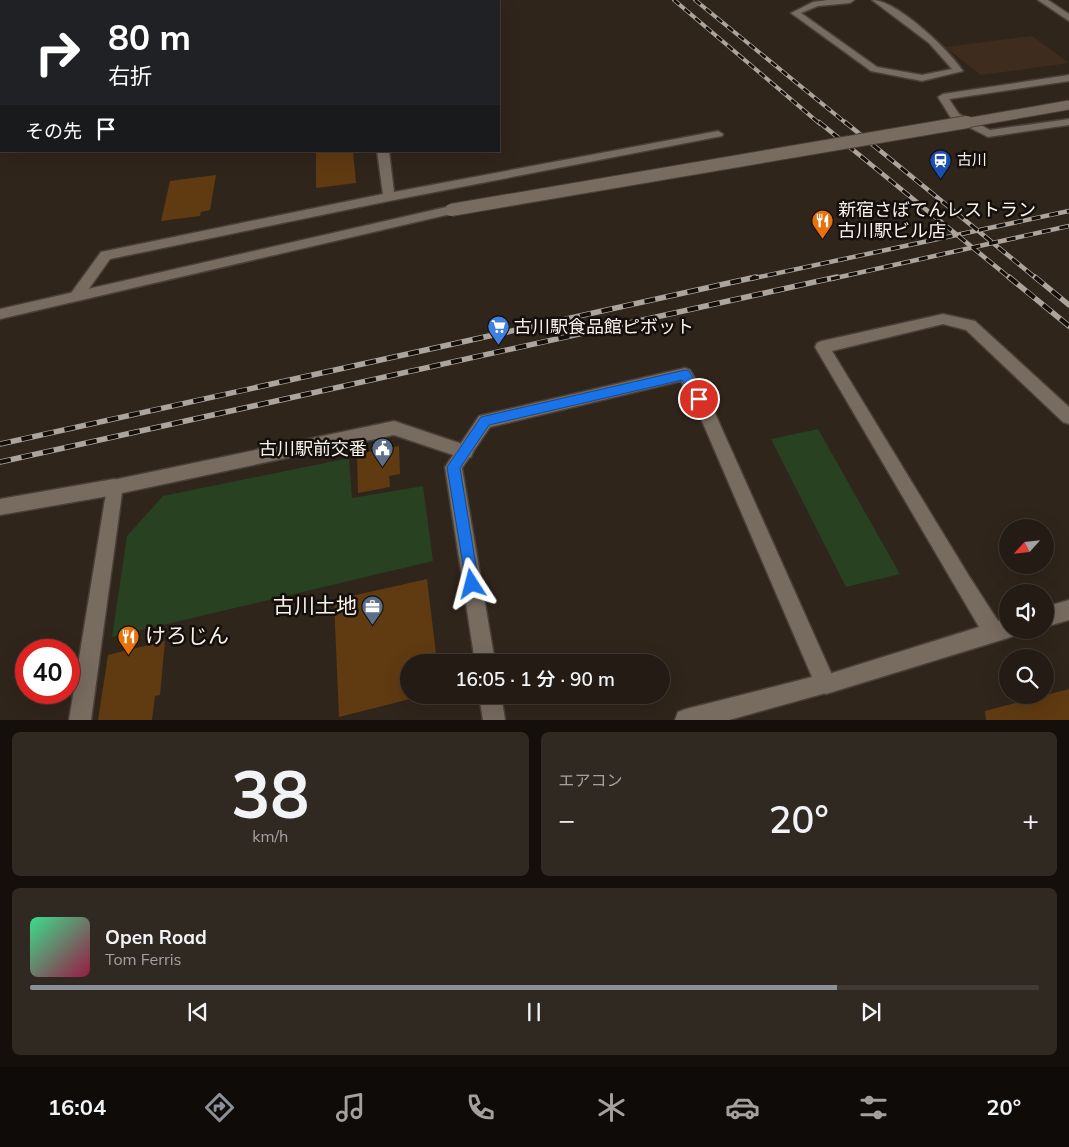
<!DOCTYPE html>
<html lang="ja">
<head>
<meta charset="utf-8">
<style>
  :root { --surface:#241c14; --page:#302922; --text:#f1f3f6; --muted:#a3a1a0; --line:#413a34; --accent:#8c9099 }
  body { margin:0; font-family:Mulish,"Noto Sans JP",sans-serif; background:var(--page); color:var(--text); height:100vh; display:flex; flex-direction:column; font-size:19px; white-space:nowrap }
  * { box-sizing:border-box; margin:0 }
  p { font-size:16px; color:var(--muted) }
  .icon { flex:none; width:28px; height:28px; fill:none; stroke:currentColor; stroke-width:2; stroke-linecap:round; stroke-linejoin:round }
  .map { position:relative; height:720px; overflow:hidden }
  .sheet { display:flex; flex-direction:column; gap:12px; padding:12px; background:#140f0b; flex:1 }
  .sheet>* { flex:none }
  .hud { position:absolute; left:0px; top:0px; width:500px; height:152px; box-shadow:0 5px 20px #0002,0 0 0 1px var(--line); background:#202124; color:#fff; overflow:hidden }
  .needle { width:32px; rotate:243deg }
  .tools { position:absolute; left:999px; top:519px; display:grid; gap:10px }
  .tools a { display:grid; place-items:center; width:55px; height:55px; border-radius:50%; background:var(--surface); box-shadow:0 5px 20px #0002,0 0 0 1px var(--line); font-size:25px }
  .speed { position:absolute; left:15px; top:639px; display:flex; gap:10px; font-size:25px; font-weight:700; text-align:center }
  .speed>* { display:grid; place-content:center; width:65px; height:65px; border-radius:50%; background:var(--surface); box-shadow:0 5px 20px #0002,0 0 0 1px var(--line); line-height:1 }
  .speed .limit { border:8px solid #d22; background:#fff; color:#111 }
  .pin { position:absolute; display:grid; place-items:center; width:42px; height:42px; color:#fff; margin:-21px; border:2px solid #fff; border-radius:50%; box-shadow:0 1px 5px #0007 }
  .me { position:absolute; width:55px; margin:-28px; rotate:351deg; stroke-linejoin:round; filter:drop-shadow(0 0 4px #0008) }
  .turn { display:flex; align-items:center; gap:18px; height:105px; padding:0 25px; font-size:22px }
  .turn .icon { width:65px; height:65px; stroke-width:2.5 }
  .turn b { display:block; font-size:35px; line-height:42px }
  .then { display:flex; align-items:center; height:48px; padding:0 25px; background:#0003; gap:10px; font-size:19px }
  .big { font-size:38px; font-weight:600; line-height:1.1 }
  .sheet .card { flex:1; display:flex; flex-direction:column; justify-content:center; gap:8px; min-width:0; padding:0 18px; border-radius:8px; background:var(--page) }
  .sheet .dial { align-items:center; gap:0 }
  .dial b { font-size:65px; line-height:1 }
  .song { display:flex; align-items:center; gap:15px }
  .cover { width:60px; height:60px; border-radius:8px; background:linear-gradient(135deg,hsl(150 70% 55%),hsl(340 70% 35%)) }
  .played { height:5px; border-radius:2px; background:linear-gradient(90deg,var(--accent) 80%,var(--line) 80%) }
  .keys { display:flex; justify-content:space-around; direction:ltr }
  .heat { display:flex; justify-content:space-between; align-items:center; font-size:28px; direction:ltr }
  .sheet .tiles { flex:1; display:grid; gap:12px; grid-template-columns:1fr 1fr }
  .card:last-child { grid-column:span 2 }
  .trip { position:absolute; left:400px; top:654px; width:270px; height:50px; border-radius:25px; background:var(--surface); box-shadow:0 5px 20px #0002,0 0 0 1px var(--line); font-weight:600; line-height:50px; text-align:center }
  .tabs { display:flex; height:80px; justify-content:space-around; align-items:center; background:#0e0b08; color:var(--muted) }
  .tabs .icon { width:35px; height:35px }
  .tabs .selected { color:var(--accent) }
  .tabs b { font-size:22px; color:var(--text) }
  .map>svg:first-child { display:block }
  .built { fill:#3e2d1f }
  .green { fill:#274121 }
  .building { fill:#603a11 }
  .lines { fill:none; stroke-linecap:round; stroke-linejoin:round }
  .service-casing { stroke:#4a4039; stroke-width:3 }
  .minor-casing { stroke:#4a4039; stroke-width:3 }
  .tertiary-casing { stroke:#4a4039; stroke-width:3 }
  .trunk-casing { stroke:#4a4039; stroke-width:3 }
  .service { fill:#786b60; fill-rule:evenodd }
  .minor { fill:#786b60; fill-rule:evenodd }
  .tertiary { fill:#786b60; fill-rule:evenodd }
  .trunk { fill:#5a9abc; fill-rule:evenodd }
  .rail-far2-casing { stroke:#ada59c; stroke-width:4 }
  .rail-far1-casing { stroke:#ada59c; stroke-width:4.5 }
  .rail-casing { stroke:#ada59c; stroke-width:5.5 }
  .rail-far2 { stroke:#150f0b; stroke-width:2.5; stroke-dasharray:7; stroke-linecap:butt }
  .rail-far1 { stroke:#150f0b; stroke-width:3; stroke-dasharray:9; stroke-linecap:butt }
  .rail { stroke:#150f0b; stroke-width:4; stroke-dasharray:11; stroke-linecap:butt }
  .tertiary-bridge-far1-casing { stroke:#4a4039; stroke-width:11; stroke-linecap:butt }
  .tertiary-bridge-casing { stroke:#4a4039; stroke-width:14; stroke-linecap:butt }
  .tertiary-bridge-far1 { stroke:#786b60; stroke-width:9 }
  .tertiary-bridge { stroke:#786b60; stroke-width:12 }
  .route { fill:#1a73e8; stroke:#114b97 }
  .labels { text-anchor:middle; stroke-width:5; stroke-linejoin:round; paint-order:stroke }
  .far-poi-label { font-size:15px; fill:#faf3ec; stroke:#150f0b; text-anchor:start }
  .poi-label { font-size:18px; fill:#faf3ec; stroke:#150f0b; text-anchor:start }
  .near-poi-label { font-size:21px; fill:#faf3ec; stroke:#150f0b; text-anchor:end }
</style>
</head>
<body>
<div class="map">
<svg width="1069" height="720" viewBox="0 0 1069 720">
  <rect width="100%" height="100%" fill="#30251b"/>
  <path class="built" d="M1032,36l37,27 -88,12 -36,-28z"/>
  <path class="green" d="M818,429l82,145 -54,13 -75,-148z
    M349,458l3,40 71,-12 10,75 -321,76 15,-101 36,-40z"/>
  <path class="building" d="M316,151h37l3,32 -40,5z
    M216,175l-6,35 -9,2 -1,4 -39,5 9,-40z
    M399,446l1,28 -11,2 1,11 -32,6 -1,-39z
    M427,579l10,83h-28v33h17l-87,22 -5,-117z
    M165,641l-5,54 -5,1 -3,24h-54l10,-65z
    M1069,689v31h-83l-1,-9z"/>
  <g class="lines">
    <defs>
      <path id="service" d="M114,479l6,2 3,6 -3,6 -6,2 -114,20v-16z"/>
      <path id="minor" d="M361,0h8v1h-8z
        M1038,0h10l21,14v7z
        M1069,75v6l-120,18 10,15 31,16 79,-11v6l-81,12 -37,-19 -13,-21 5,-3z
        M718,131l5,3 -1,2 -333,65 -279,58 -29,41h-10l-2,-4 32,-44 282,-58 -6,-43h12l5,41z
        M943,314l32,7 94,86v17l-6,-2 -97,-92 -23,-6 -111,27 137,225 29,45 10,-3v12h9l-2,5 -7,3 -182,56 -7,-3 -3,-7 3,-7 160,-50 -164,-280 2,-4 5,-2z
        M394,421l77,26 2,5 -2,5 -6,2 -71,-24 -272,58 -31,227h-22l39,-239z
        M1069,600v20l-24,7v-20z"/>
      <path id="tertiary" d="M828,0h26l-4,3 -32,3 -17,7 76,54 45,8 30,-6 -23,-26 -57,-43c25,0 77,50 91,71l-41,10 -51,-10 -80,-58 22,-11z
        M451,206l6,4 -2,3 -455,106v-10z
        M685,368l5,2 24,41 119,266 3,7 -3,7 -104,29h-54l3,-8 8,-3 126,-32 -113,-263 -18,-33 -191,46 -28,41 33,194h-20l-30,-195 34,-51z
        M479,695h22l4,25h-22z"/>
      <path id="trunk" d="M17,0h8v1h-8z
        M1,32v7l-1,1v-7z"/>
    </defs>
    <use href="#service" class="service-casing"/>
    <use href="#minor" class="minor-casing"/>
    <use href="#tertiary" class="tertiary-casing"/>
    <use href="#trunk" class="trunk-casing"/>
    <use href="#service" class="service"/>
    <use href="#minor" class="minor"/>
    <use href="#tertiary" class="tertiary"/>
    <use href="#trunk" class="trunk"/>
    <defs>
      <path id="rail-far2" d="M674,0l146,124
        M695,0l152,124"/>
      <path id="rail-far1" d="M819,122l192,157
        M845,122l192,157
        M750,279l319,-68
        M831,279l238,-53"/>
      <path id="rail" d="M1009,277l60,49
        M1035,277l34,28
        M0,444l756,-167
        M0,462l837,-185"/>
    </defs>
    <use href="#rail-far2" class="rail-far2-casing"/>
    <use href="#rail-far1" class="rail-far1-casing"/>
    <use href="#rail" class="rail-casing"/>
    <use href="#rail-far2" class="rail-far2"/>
    <use href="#rail-far1" class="rail-far1"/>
    <use href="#rail" class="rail"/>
    <defs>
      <path id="tertiary-bridge-far1" d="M960,124l109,-19"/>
      <path id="tertiary-bridge" d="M451,210l516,-88"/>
    </defs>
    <use href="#tertiary-bridge-far1" class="tertiary-bridge-far1-casing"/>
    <use href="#tertiary-bridge" class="tertiary-bridge-casing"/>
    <use href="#tertiary-bridge-far1" class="tertiary-bridge-far1"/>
    <use href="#tertiary-bridge" class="tertiary-bridge"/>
  </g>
  <path class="route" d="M685,370l4,1 16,28 -2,3h-8l-13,-22 -193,45 -29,43 19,116 -2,5 -5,2 -5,-2 -20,-122 34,-50z"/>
  <defs>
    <symbol id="station-pin" viewBox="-11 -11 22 30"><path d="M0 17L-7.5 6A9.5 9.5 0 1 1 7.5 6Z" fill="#1a4fb4" stroke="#150f0b"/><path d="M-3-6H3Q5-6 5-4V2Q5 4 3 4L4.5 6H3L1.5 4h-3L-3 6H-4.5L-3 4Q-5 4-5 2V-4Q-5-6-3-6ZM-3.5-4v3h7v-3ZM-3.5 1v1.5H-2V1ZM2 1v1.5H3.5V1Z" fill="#fff"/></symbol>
    <symbol id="restaurant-pin" viewBox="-11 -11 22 30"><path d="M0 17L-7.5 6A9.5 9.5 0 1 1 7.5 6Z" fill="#e8710a" stroke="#150f0b"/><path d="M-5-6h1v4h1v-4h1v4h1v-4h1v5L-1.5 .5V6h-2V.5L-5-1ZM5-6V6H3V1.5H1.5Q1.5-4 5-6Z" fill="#fff"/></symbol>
    <symbol id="supermarket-pin" viewBox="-11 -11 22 30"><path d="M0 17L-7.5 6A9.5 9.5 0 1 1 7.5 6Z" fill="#3f7fe0" stroke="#150f0b"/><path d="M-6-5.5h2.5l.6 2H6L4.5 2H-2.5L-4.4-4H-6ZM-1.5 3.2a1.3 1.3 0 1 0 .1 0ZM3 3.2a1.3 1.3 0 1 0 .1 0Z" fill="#fff"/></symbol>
    <symbol id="civic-pin" viewBox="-11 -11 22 30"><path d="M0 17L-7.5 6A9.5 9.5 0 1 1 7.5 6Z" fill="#5c6f8a" stroke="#150f0b"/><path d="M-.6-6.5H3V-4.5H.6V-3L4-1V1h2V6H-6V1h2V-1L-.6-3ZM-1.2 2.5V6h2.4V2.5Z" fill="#fff"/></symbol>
    <symbol id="office-pin" viewBox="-11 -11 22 30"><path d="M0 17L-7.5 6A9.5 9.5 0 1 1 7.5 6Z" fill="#5c6f8a" stroke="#150f0b"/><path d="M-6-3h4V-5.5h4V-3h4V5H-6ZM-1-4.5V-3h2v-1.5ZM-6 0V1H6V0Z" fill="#fff"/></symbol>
  </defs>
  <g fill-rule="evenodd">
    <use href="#station-pin" x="928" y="148" width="25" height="34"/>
    <use href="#restaurant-pin" x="810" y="208" width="25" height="34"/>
    <use href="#supermarket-pin" x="486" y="314" width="25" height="34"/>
    <use href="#civic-pin" x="370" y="436" width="25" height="34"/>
    <use href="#office-pin" x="360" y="594" width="25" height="34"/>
    <use href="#restaurant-pin" x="116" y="624" width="25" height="34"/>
  </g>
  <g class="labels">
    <g class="far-poi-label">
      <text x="957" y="165">古川</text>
    </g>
    <g class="poi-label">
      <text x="838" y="216">新宿さぼてんレストラン<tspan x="838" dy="21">古川駅ビル店</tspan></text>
      <text x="514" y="333">古川駅食品館ピボット</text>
      <text x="367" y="455" text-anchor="end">古川駅前交番</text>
    </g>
    <g class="near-poi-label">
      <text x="357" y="613">古川土地</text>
      <text x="145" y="643" text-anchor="start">けろじん</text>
    </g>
  </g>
</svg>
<div class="tools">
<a><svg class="needle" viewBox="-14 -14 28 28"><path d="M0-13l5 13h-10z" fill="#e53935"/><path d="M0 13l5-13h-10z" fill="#a3a1a0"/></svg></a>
<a><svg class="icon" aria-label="sound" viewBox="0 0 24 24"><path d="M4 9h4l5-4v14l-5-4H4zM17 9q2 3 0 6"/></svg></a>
<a><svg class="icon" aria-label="search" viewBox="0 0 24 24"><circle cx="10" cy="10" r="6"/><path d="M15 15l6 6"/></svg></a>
</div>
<div class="speed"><div class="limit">40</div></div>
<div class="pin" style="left:699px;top:399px;background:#d93025"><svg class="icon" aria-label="arrive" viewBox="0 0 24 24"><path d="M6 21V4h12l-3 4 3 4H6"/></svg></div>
<svg class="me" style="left:472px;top:584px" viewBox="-20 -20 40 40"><path d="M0-17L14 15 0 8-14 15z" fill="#1a73e8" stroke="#fff" stroke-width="4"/></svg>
<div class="trip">16:05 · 1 分 · 90 m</div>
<div class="hud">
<div class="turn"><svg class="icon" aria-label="right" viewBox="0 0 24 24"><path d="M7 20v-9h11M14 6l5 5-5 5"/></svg><div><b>80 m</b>右折</div></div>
<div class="then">その先<svg class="icon" aria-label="arrive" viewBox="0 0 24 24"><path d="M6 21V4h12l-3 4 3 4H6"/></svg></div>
</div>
</div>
<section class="sheet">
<div class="tiles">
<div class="card dial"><b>38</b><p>km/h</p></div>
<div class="card"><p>エアコン</p>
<div class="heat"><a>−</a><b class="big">20°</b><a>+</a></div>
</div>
<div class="card">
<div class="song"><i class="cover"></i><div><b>Open Road</b><p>Tom Ferris</p></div></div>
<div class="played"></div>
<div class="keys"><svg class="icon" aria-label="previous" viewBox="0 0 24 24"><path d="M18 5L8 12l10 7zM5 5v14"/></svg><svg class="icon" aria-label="pause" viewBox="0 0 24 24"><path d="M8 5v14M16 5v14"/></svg><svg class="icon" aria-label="next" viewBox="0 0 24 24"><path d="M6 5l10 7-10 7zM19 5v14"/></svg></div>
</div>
</div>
</section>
<nav class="tabs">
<b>16:04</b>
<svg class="icon selected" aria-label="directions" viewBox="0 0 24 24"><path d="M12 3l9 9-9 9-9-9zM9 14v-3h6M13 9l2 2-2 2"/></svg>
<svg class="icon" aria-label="music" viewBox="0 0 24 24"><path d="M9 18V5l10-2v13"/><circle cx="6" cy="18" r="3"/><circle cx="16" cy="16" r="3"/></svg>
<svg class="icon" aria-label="phone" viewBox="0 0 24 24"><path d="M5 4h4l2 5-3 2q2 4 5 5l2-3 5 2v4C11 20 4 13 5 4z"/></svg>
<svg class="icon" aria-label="climate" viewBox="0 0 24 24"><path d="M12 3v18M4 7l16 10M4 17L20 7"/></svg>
<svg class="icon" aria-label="car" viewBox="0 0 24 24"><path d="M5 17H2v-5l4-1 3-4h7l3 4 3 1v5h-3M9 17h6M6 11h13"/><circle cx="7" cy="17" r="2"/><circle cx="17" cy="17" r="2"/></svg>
<svg class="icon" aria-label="filters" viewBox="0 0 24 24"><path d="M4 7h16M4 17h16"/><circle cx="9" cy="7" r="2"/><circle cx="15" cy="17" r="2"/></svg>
<b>20°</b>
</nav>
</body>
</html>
